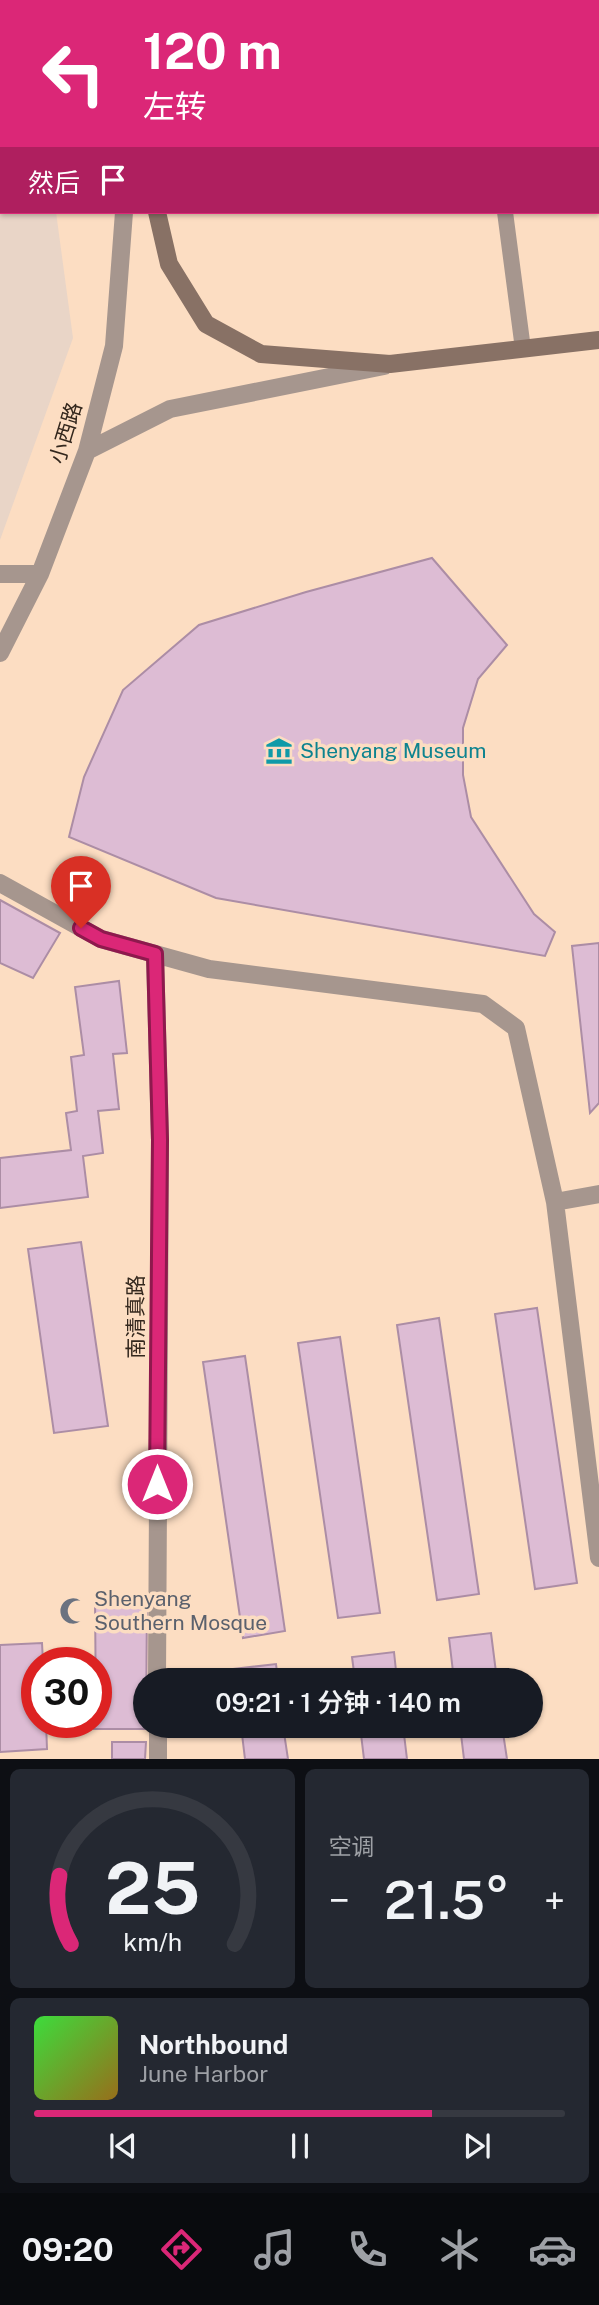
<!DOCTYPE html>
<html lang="zh">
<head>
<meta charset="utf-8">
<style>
  :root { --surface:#171b24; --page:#242831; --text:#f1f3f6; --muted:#9ea1a6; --line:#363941; --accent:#db2777 }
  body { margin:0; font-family:"Public Sans","Noto Sans SC",sans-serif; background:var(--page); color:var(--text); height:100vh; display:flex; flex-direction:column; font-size:26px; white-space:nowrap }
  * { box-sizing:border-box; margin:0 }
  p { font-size:23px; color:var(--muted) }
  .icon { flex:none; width:38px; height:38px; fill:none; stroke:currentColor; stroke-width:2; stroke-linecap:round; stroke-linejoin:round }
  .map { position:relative; height:1759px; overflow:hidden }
  .panel { display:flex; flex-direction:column; gap:10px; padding:10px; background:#0d0f14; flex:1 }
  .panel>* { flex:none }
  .top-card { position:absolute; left:0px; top:0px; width:600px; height:214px; box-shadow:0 2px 5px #0004; background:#db2777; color:#fff; overflow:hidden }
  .speed { position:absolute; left:21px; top:1647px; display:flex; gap:14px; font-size:35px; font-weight:700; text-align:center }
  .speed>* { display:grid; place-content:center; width:91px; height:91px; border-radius:50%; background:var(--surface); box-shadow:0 2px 5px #0004; line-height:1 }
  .speed .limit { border:10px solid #d22; background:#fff; color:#111 }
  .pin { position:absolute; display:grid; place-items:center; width:60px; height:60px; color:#fff; margin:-72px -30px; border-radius:50% 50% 50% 0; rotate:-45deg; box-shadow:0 0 7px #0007 }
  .pin .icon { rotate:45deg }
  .me { position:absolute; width:77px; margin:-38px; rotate:0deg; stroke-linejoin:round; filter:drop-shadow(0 0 5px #0008) }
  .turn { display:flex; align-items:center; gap:24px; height:147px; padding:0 28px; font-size:32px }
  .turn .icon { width:91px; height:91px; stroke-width:2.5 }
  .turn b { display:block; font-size:49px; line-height:60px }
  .then { display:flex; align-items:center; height:66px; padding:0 28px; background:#0003; gap:14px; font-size:26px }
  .big { font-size:52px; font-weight:600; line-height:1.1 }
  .panel .widget { flex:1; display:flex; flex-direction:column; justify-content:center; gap:10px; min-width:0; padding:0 24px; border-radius:10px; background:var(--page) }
  .panel .dial { align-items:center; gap:0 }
  .dial svg { height:182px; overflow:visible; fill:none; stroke:var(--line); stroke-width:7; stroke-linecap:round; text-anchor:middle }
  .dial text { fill:var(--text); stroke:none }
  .song { display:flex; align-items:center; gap:21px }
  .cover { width:84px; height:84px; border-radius:10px; background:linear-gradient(135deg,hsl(120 70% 55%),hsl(40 70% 35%)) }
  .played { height:7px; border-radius:4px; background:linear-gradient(90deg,var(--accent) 75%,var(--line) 75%) }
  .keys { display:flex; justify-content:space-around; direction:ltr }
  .heat { display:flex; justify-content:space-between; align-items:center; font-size:38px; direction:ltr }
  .panel .tiles { flex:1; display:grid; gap:10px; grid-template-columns:1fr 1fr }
  .widget:last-child { grid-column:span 2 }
  .trip { position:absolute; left:133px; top:1668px; width:410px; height:70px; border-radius:35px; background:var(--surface); box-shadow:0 2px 5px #0004; font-weight:600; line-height:70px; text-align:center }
  .dock { display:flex; height:112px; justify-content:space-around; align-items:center; background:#090b0e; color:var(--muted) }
  .dock .icon { width:49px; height:49px }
  .dock .active { color:var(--accent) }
  .dock b { font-size:32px; color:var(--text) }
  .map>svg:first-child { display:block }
  .commercial { fill:#e9d5c7 }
  .building { fill:#ddbcd4; stroke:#ac8da5; stroke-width:2 }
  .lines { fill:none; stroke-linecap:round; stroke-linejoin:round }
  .lane { stroke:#a6968e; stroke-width:16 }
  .street { stroke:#a6968e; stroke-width:18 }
  .secondary { stroke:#887165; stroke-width:18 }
  .route-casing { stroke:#8e194d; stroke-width:18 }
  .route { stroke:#db2777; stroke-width:12 }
  .labels { text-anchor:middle; stroke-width:7; stroke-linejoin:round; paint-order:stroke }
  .street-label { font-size:21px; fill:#33271d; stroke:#fcddc2 }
  .culture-label { font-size:21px; fill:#0d838f; stroke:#fcddc2; text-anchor:start }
  .worship-label { font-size:21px; fill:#5b616d; stroke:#fcddc2; text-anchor:start }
</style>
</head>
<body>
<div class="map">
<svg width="599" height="1759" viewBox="0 0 599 1759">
  <rect width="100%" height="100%" fill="#fcddc2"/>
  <path class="commercial" d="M0,0l29,2h-27v210h54l17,126 -73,202z"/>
  <path class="building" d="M432,558l75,87 -29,34 -15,49v47l8,42 63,97 21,18 -10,24 -329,-58 -147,-61 15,-60 39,-87 76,-65 107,-33z
    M0,900l60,33 -27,45 -33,-15z
    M599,943v160l-9,10 -18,-167z
    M119,981l8,72 -14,1 6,55 -21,2 5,42 -20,3 5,41 -88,11v-50l71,-8 -5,-37 11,-2 -6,-54 13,-2 -9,-68z
    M81,1242l27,184 -54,7 -26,-184z
    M537,1308l40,275 -42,6 -40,-275z
    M439,1318l40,276 -42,6 -40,-275z
    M340,1337l40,276 -42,5 -40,-275z
    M245,1356l40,275 -42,7 -40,-276z
    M95,1596l52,1 -1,132h-52v-7h2z
    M491,1633l6,47h-43l-5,-42z
    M42,1643l1,19h-6v60h9l1,27 -47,3v-107z
    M394,1652l3,28h-42l-3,-23z
    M276,1664l2,16h-43l-1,-11z
    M241,1726h42l5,33h-43z
    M360,1726h43l4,33h-43z
    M460,1726h42l5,33h-43z
    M112,1742h34l-1,17h-33z"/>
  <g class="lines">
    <path class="lane" d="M505,212l18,137"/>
    <path class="street" d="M87,451l83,-42 214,-43
      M0,574h40
      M0,653l40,-79 47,-123 27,-105 10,-134
      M0,883l101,56 108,30 274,35 33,24 39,174 44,356
      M155,954l5,186 -3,540
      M555,1202l44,-8
      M158,1726v33"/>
    <path class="secondary" d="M119,0v2
      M157,212l12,52 37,60 55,30 129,10 209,-24"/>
  </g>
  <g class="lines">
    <defs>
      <path id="route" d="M81,928l20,11 54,15 5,186 -3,344"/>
    </defs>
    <use href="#route" class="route-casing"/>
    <use href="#route" class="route"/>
  </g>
  <defs>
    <symbol id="museum-bare" viewBox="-9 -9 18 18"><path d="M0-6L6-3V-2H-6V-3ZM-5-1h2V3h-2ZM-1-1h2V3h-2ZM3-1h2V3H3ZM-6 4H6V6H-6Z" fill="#0f9aa8" stroke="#fcddc2" stroke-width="2.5" paint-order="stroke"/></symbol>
    <symbol id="mosque-bare" viewBox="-9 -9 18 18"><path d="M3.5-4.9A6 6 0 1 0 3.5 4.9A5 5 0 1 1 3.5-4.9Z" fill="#6b7280" stroke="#fcddc2" stroke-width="2.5" paint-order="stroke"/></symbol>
  </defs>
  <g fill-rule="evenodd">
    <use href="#museum-bare" x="260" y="732" width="38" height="38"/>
    <use href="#mosque-bare" x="54" y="1592" width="38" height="38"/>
  </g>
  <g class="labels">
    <g class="street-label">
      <text transform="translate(66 433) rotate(-73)" y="7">小西路</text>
      <text transform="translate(136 1317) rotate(-90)" y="7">南清真路</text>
    </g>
    <g class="culture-label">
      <text x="300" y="758">Shenyang Museum</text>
    </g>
    <g class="worship-label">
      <text x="94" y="1606">Shenyang<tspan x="94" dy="24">Southern Mosque</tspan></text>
    </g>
  </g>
</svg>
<div class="speed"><div class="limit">30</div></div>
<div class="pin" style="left:81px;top:928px;background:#d93025"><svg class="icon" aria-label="arrive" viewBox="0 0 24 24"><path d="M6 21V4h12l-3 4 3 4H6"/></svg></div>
<svg class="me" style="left:157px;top:1484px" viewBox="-20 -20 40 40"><circle r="17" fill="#db2777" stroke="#fff" stroke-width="3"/><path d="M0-11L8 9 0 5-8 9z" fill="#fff"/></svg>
<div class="trip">09:21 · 1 分钟 · 140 m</div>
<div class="top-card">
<div class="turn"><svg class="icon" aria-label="left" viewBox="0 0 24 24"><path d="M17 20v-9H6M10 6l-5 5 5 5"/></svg><div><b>120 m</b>左转</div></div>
<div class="then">然后<svg class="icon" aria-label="arrive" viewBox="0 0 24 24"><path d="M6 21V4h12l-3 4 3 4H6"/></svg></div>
</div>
</div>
<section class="panel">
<div class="tiles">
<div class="widget dial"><svg viewBox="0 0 100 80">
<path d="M14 69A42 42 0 1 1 86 69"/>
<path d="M14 69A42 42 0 0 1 9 39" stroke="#db2777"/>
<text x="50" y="56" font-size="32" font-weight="700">25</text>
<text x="50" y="72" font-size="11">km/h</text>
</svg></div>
<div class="widget"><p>空调</p>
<div class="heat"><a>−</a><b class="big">21.5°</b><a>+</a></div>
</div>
<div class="widget">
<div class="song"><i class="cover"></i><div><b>Northbound</b><p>June Harbor</p></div></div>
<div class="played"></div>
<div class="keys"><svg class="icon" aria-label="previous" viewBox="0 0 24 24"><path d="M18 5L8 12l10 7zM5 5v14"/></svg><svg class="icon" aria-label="pause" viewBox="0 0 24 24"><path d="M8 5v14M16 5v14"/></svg><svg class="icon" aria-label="next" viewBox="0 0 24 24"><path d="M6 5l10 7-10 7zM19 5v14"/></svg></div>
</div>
</div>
</section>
<nav class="dock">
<b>09:20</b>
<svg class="icon active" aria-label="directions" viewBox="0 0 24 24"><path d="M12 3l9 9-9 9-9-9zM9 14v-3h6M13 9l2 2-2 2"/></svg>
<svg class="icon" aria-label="music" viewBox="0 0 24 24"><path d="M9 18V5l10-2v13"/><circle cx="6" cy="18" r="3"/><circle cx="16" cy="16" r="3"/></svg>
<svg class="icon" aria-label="phone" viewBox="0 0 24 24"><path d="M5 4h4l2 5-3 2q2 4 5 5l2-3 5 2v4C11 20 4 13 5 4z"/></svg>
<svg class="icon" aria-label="climate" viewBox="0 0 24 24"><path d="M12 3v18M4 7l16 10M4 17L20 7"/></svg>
<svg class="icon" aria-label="car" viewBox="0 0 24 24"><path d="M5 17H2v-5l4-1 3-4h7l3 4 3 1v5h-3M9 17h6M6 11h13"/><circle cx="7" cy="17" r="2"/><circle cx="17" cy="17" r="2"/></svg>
</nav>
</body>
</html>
